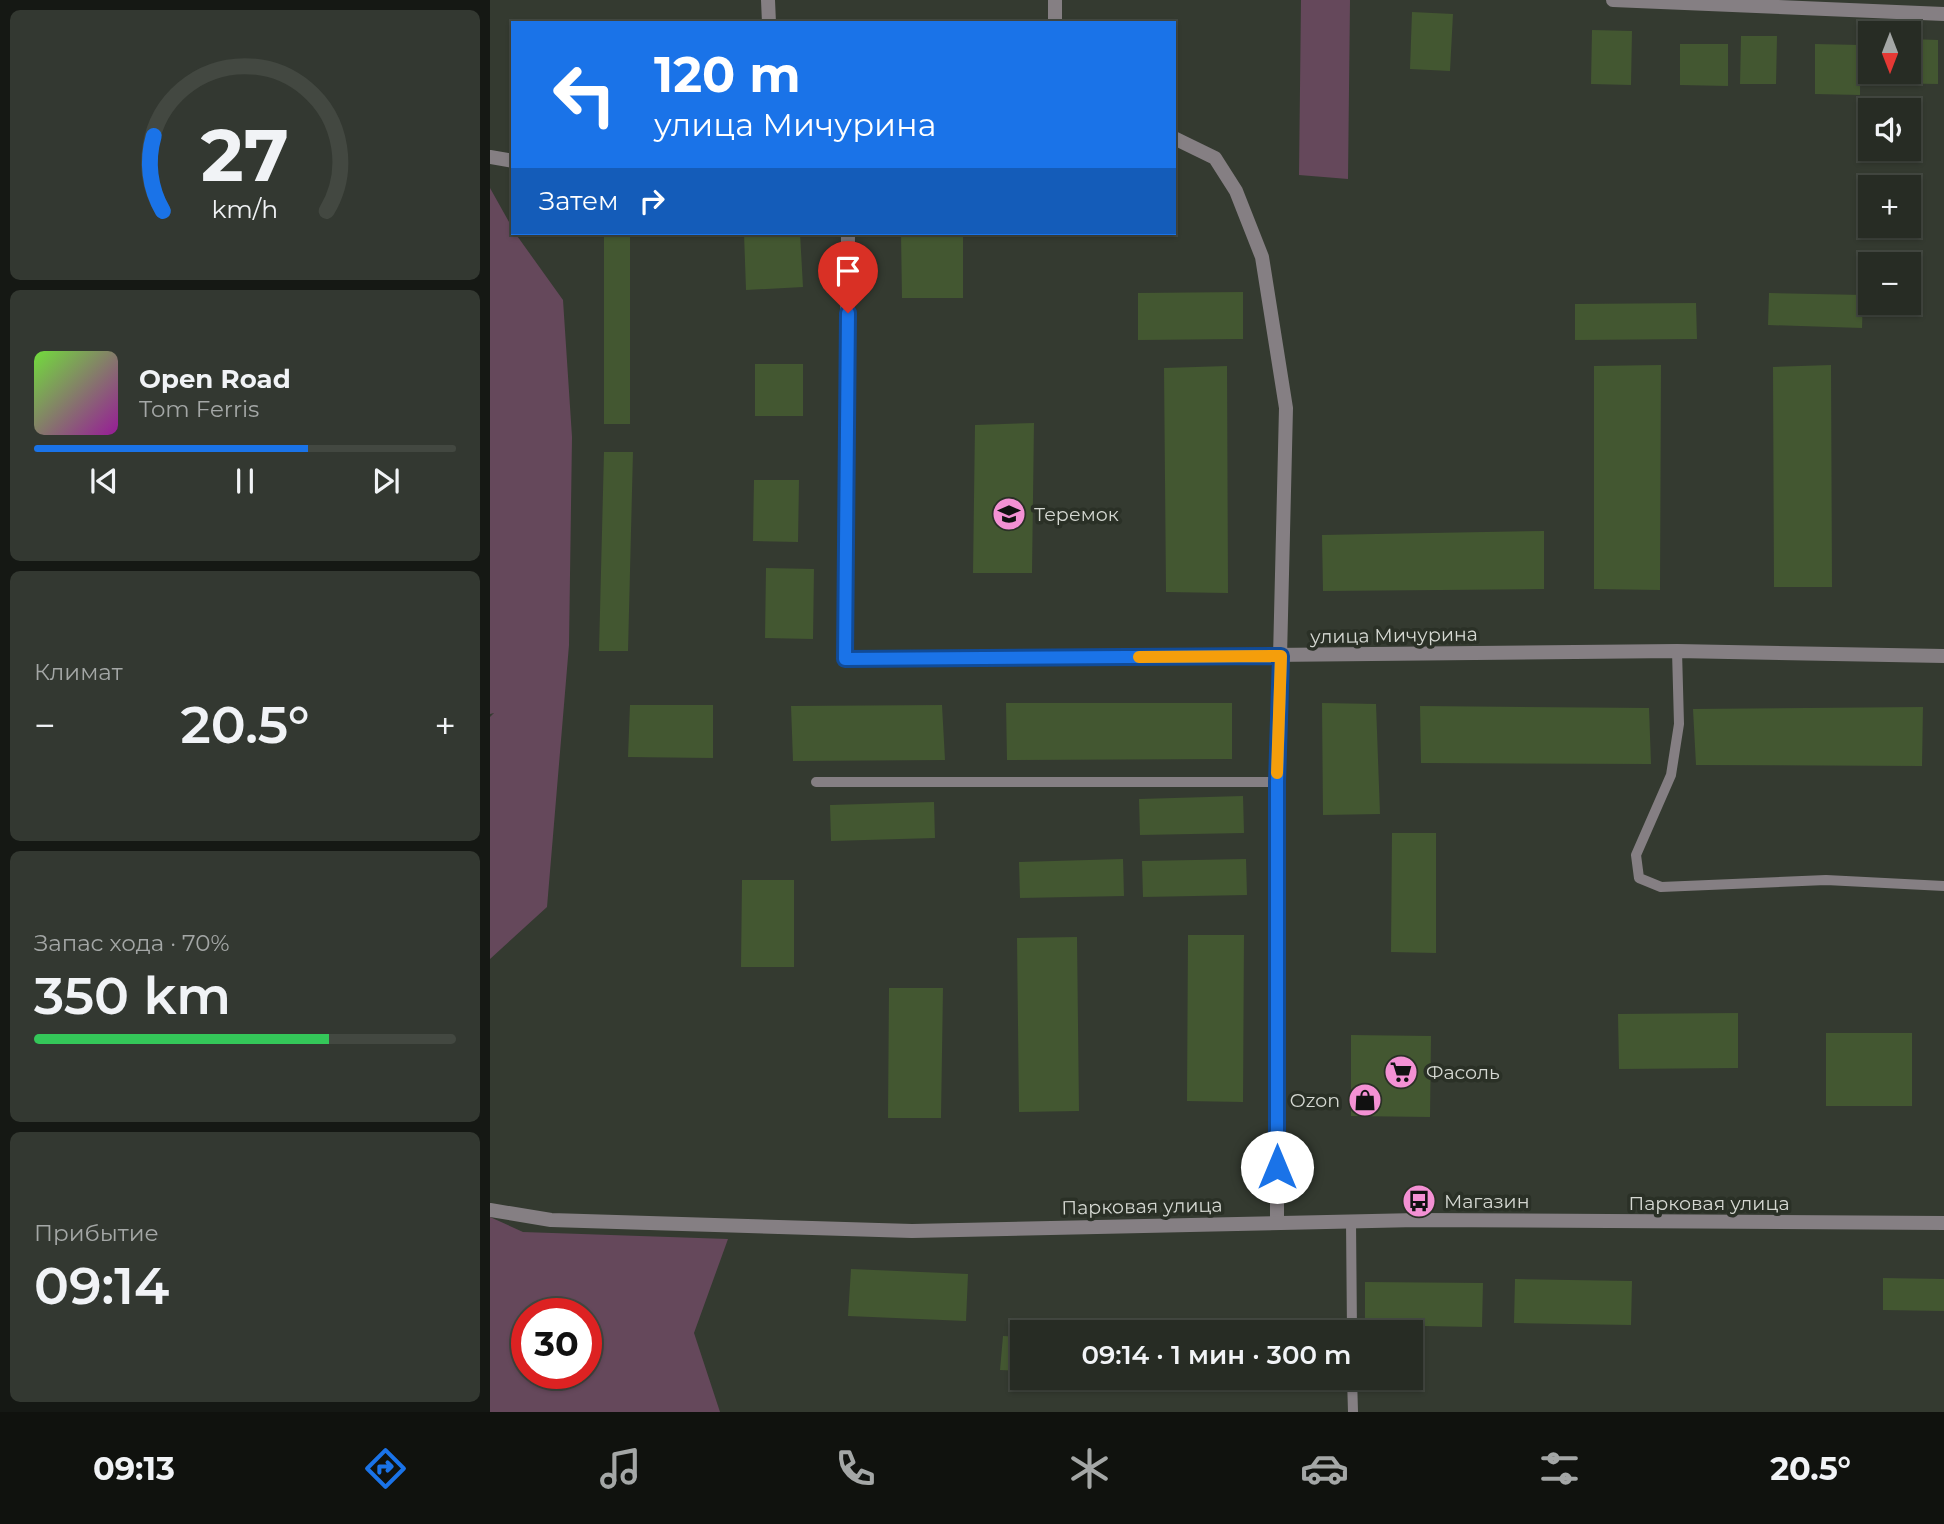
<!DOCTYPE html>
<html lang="ru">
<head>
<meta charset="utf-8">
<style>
  :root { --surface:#272c24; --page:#333831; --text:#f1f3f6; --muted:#a4a7a6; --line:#434841; --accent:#1a73e8 }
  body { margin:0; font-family:Montserrat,sans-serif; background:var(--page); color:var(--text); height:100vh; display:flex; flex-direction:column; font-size:26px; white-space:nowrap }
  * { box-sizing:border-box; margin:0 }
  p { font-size:23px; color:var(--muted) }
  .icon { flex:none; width:38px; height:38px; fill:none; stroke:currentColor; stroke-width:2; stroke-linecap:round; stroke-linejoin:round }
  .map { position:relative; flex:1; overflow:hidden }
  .drawer { display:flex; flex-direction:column; gap:10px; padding:10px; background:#151814; width:490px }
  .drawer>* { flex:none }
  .guide { position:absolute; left:21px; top:21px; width:665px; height:214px; border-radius:0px; box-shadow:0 2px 5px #0004,0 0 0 2px var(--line); background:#1a73e8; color:#fff; overflow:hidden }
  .needle { width:46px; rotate:180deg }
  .tools { position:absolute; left:1368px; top:21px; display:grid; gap:14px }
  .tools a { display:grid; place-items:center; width:63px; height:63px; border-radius:0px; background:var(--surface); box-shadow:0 2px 5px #0004,0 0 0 2px var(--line); font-size:35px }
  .speed { position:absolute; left:21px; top:1298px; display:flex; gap:14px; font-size:35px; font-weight:700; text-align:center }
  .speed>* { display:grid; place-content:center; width:91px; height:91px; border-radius:50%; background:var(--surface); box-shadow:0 2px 5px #0004,0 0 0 2px var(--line); line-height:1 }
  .speed .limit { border:10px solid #d22; background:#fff; color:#111 }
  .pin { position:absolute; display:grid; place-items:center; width:60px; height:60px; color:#fff; margin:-72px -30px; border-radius:50% 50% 50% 0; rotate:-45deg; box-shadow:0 0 7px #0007 }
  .pin .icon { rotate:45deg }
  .me { position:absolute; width:77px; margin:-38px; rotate:0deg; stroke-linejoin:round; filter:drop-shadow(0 0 5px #0008) }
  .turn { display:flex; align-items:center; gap:24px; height:147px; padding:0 28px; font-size:32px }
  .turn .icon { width:91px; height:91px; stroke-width:2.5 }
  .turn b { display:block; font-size:49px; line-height:60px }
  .then { display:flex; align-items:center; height:66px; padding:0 28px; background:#0003; gap:14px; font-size:26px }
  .big { font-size:52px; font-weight:600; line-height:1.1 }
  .drawer .card { flex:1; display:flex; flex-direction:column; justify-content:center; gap:10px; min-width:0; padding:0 24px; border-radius:10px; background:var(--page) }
  .drawer .dial { align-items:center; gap:0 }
  .dial svg { height:182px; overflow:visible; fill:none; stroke:var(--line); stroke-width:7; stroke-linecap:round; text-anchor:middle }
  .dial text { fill:var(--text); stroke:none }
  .song { display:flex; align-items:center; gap:21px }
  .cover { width:84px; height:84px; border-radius:10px; background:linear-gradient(135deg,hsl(100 70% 55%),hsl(300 70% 35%)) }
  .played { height:7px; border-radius:4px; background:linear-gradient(90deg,var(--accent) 65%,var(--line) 65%) }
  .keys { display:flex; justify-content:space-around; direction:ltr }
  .heat { display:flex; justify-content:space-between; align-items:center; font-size:38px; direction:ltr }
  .charge { height:10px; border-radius:5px; background:linear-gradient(90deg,#34c759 70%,var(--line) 0) }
  .trip { position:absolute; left:520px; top:1320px; width:413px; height:70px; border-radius:0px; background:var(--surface); box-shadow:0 2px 5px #0004,0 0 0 2px var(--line); font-weight:600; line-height:70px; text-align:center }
  .menu { display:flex; height:112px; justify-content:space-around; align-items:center; background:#10120e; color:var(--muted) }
  .menu .icon { width:49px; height:49px }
  .menu .current { color:var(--accent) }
  .menu b { font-size:32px; color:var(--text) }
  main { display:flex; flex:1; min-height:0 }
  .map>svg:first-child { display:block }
  .green { fill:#65485b; fill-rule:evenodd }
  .building { fill:#435731 }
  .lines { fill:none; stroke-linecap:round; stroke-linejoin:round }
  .service { stroke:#857f83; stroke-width:10 }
  .minor { stroke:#857f83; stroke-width:14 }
  .tertiary { stroke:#857f83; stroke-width:14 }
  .route-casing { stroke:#114b97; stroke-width:18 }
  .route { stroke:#1a73e8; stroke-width:12 }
  .slow { stroke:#f59e0b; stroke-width:12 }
  .labels { text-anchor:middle; stroke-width:7; stroke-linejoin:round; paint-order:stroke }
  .poi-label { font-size:19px; fill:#d5d8d2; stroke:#2a3026; text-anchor:start }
  .street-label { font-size:19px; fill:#d5d8d2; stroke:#2a3026 }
</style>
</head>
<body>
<main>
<section class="drawer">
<div class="card dial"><svg viewBox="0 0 100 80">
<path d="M14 69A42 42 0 1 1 86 69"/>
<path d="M14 69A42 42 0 0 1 10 36" stroke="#1a73e8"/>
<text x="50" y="56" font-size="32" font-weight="700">27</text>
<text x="50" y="72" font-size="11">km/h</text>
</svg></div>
<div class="card">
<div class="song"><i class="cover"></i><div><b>Open Road</b><p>Tom Ferris</p></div></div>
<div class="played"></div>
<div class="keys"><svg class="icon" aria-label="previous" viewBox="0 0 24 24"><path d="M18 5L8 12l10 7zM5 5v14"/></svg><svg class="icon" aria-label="pause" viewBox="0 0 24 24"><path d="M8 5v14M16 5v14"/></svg><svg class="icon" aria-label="next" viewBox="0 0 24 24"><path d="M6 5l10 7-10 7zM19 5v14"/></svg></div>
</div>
<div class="card"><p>Климат</p>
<div class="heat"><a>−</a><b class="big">20.5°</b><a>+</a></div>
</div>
<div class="card"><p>Запас хода · 70%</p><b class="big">350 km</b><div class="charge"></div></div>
<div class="card"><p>Прибытие</p><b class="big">09:14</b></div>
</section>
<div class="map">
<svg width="1454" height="1412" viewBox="0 0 1454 1412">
  <rect width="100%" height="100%" fill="#343a30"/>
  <path class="green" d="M811,0h49l-2,179 -49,-4z
    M0,188l23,41v4h2l48,67 9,137 -3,208 -22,262 -57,52v-242l4,-4 -4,1z
    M0,1217l33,15 205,7 -34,94 26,79h-230zM37,1314h59v60h-59z"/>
  <path class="building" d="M922,12l41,2 -3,57 -40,-2z
    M1102,30l40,1 -1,54 -40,-1z
    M1251,36h36l-1,48h-36z
    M1419,39l29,1v44l-54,-1 1,-11h24z
    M1190,44h48v42l-48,-1z
    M1325,44l45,1v50l-45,-1z
    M114,233h26v191h-26z
    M254,233h56l3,54 -57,3z
    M411,233h62v65h-61z
    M753,292v47l-105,1v-47z
    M1279,293l94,2 -1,33 -94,-3z
    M1206,303l1,36 -122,1v-36z
    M265,364h48v52h-48z
    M1171,365l-1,225 -66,-1v-223z
    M1341,365l1,222h-58l-1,-220z
    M737,366l1,227 -62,-1 -2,-224z
    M544,423l-2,150h-59l2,-148z
    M114,452h29l-5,199h-29z
    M264,480h45l-1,62 -45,-1z
    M1054,531v58l-221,2 -1,-56z
    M276,568l48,1 -1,70 -48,-1z
    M516,703h226v56l-225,1z
    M832,703l54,1 4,110 -57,1z
    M140,705h83v53l-85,-1z
    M452,705l3,55 -152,1 -2,-55z
    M930,706l229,2 2,56 -230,-1z
    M1433,707l-1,59 -226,-1 -3,-56z
    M753,796l1,37 -104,2 -1,-36z
    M444,802l1,36 -104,3 -1,-36z
    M902,833h44v120l-45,-1z
    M633,859l1,37 -104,2 -1,-36z
    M756,859l1,36 -104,2 -1,-36z
    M252,880h52v87h-53z
    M698,935h56l-1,167 -56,-1z
    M587,937l2,174 -60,1 -2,-174z
    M399,988h54l-2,130h-53z
    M1248,1013v55l-119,1 -1,-55z
    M1336,1033h86v73h-86z
    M861,1035l80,1 -1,81 -79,-1z
    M361,1269l117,5 -2,47 -118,-5z
    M1393,1278l61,1v32l-61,-1z
    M1025,1279l117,2 -1,44 -117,-2z
    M875,1282l118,1 -1,44 -117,-2z
    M513,1336l19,1v34l-22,-1z"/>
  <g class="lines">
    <path class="service" d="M1187,651l2,73 -8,51 -35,80 3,23 22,9 165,-7 118,6
      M326,782h461
      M861,1221l1,111
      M862,1377l1,35"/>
    <path class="minor" d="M278,0l1,23
      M565,0v23
      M1123,0l331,14
      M684,138l41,20 21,33 26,66 24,151 -9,374v440
      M0,157l23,4
      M358,233l-3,426 832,-8 267,5"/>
    <path class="tertiary" d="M0,1210l61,10 361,11 505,-11 527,3"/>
  </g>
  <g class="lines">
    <defs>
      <path id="route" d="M358,313l-3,346 436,-3 -4,126v385"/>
    </defs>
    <use href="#route" class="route-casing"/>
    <use href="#route" class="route"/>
    <path class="slow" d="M649,657l142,-1 -4,117"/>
  </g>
  <defs>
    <symbol id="school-disc" viewBox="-11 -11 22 22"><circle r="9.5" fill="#f491d4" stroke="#2a3026"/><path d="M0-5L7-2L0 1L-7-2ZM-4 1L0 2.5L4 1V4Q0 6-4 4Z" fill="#111"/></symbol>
    <symbol id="supermarket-disc" viewBox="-11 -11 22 22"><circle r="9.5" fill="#f491d4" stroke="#2a3026"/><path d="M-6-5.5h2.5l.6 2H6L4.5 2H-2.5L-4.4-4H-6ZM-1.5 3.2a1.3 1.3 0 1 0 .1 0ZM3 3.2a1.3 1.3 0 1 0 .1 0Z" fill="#111"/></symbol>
    <symbol id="shop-disc" viewBox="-11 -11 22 22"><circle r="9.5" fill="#f491d4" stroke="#2a3026"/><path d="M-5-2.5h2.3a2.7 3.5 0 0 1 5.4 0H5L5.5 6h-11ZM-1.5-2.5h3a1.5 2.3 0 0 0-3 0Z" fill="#111"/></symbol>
    <symbol id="bus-disc" viewBox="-11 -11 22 22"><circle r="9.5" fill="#f491d4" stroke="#2a3026"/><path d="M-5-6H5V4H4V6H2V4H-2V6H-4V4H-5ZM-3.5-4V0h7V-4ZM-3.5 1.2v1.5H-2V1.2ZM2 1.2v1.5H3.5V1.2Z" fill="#111"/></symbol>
  </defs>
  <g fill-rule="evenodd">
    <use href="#school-disc" x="500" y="495" width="38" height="38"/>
    <use href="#supermarket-disc" x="892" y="1053" width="38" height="38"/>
    <use href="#shop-disc" x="856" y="1081" width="38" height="38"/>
    <use href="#bus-disc" x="910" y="1182" width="38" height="38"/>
  </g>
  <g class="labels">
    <g class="poi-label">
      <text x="544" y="521">Теремок</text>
      <text x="936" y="1079">Фасоль</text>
      <text x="850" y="1107" text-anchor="end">Ozon</text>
      <text x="954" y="1208">Магазин</text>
    </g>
    <g class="street-label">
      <text transform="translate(904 635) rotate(-1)" y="7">улица Мичурина</text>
      <text x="1219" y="1210">Парковая улица</text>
      <text transform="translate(652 1206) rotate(-1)" y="7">Парковая улица</text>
    </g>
  </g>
</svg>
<div class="tools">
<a><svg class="needle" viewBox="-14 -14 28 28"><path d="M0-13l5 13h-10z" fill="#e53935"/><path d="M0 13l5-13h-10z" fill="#a4a7a6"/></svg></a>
<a><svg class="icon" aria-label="sound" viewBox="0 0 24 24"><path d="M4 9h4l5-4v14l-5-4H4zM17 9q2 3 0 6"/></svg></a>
<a>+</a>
<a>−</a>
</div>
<div class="speed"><div class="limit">30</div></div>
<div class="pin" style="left:358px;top:313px;background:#d93025"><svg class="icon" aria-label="arrive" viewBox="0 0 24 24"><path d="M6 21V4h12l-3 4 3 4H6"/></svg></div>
<svg class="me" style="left:787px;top:1167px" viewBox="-20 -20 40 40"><circle r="19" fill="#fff"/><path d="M0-13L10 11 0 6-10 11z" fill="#1a73e8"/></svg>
<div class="trip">09:14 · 1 мин · 300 m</div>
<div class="guide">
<div class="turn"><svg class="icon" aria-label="left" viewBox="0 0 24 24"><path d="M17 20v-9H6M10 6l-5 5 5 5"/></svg><div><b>120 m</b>улица Мичурина</div></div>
<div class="then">Затем<svg class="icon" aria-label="right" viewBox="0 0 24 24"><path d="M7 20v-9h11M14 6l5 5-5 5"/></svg></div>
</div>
</div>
</main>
<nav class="menu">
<b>09:13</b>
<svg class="icon current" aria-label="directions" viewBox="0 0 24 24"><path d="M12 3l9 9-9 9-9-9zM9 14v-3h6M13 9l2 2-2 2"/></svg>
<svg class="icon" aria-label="music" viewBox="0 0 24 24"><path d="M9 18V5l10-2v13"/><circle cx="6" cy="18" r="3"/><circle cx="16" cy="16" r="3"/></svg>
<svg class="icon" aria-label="phone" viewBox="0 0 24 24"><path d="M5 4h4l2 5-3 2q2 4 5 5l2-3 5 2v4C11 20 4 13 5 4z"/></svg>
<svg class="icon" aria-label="climate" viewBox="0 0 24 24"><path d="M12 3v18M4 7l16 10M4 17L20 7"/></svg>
<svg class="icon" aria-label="car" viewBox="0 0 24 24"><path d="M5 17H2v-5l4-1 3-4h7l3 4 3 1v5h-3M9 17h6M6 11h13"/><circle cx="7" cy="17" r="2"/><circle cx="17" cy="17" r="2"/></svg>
<svg class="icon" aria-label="filters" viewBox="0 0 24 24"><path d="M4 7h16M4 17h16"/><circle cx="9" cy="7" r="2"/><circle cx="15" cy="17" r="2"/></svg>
<b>20.5°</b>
</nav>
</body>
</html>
